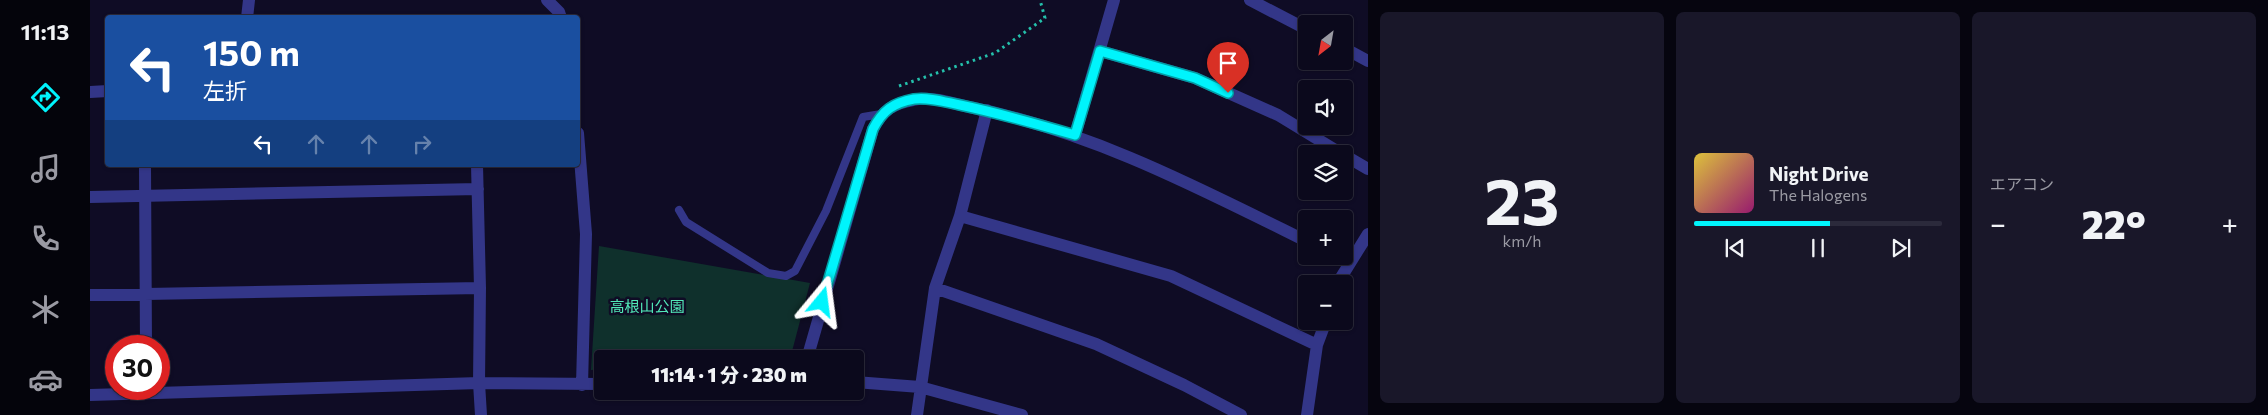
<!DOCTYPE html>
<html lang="ja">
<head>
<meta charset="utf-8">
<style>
  :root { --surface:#0b091c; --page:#191729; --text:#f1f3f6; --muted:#9a9aa3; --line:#2b2a3b; --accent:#00f4fc }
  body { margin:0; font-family:Commissioner,"Noto Sans JP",sans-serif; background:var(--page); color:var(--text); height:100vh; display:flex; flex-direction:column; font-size:19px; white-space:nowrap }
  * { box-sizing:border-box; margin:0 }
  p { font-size:16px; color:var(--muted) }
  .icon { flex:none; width:28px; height:28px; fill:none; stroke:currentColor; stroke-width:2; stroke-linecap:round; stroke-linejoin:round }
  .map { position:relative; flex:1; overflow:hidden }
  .sheet { display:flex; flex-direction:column; gap:12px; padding:12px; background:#06050f; width:900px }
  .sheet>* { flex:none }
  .top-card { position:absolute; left:15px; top:15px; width:475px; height:152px; border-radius:5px; box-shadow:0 1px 4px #0004,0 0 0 1px var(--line); background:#1a4fa0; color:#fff; overflow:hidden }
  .needle { width:32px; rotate:211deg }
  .fabs { position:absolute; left:1208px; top:15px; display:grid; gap:10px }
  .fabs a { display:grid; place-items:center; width:55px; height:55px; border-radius:5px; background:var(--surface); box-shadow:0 1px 4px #0004,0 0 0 1px var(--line); font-size:25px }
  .speed { position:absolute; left:15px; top:335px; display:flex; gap:10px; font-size:25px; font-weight:700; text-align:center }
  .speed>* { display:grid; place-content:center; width:65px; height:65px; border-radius:50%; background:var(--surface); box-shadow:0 1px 4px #0004,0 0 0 1px var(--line); line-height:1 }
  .speed .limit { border:8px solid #d22; background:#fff; color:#111 }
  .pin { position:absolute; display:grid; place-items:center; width:42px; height:42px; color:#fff; margin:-51px -21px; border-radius:50% 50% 50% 0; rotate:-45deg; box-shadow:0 0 5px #0007 }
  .pin .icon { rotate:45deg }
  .me { position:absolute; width:55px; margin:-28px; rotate:16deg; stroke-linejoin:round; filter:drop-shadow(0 0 4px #0008) }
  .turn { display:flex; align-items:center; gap:18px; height:105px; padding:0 15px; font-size:22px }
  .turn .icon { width:65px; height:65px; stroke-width:2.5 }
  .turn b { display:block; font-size:35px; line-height:42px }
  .lanes { display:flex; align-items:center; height:48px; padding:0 15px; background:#0003; justify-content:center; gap:25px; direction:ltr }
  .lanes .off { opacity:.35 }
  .big { font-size:38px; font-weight:800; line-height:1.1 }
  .sheet .widget { flex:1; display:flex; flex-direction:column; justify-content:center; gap:8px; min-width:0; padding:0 18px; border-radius:8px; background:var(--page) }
  .sheet .dial { align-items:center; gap:0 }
  .dial b { font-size:65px; line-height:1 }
  .song { display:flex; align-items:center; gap:15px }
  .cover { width:60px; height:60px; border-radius:8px; background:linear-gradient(135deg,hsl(50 70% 55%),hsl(320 70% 35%)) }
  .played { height:5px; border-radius:2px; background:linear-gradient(90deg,var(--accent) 55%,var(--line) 55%) }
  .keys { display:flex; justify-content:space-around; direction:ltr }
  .heat { display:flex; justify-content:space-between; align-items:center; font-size:28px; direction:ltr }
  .sheet .tiles { flex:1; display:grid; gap:12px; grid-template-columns:repeat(3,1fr) }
  .trip { position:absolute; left:504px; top:350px; width:270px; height:50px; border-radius:5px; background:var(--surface); box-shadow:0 1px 4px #0004,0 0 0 1px var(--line); font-weight:800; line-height:50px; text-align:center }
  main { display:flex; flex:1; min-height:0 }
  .tabs { display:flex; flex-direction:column; width:90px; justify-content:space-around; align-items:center; background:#04040b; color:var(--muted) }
  .tabs .icon { width:35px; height:35px }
  .tabs .current { color:var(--accent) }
  .tabs b { font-size:22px; color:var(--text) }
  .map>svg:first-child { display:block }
  .green { fill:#0f302c }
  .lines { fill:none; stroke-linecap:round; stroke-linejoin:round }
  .path { stroke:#24c0ab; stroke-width:3; stroke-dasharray:2.5 4; stroke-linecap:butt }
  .lane { stroke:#333688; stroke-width:8 }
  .street { stroke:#333688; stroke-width:12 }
  .route-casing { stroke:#009fa4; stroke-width:12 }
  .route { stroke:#00f4fc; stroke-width:9 }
  .labels { text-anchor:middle; stroke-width:5; stroke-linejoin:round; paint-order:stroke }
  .park-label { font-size:15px; fill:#52e9b9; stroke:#0f0c25 }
</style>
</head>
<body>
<main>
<nav class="tabs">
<b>11:13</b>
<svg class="icon current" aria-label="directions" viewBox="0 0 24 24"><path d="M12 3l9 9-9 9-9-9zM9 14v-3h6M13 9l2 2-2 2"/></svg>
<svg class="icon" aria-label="music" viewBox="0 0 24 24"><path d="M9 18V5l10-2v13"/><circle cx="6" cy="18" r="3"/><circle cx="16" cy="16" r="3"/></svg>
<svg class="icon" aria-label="phone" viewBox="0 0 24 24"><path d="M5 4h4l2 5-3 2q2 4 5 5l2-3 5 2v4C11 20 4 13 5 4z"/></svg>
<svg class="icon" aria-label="climate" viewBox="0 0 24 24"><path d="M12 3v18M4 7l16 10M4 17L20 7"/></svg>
<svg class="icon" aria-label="car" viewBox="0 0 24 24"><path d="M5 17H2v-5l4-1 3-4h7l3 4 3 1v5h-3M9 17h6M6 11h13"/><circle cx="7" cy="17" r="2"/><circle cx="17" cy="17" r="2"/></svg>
</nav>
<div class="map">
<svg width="1278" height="415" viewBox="0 0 1278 415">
  <rect width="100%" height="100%" fill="#0f0c25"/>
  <path class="green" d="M509,246l211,37 -20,76h-188v10l-11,1z"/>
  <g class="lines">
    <path class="path" d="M809,86l96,-33 50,-35 -5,-18"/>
    <path class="lane" d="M589,210l7,12 82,51 18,3 9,-5 31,-60 37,-94 18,-3"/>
    <path class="street" d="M457,0l12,12 2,6
      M1160,0l56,29
      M157,18l2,-18
      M1254,48l24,13
      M1010,51l95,27 83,37 64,39
      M0,92l18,-1
      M488,133l8,101 -4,151
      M985,135l39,-135
      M1254,155l24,14
      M55,165l1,181
      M387,165l3,123 -1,95 2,32
      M0,197l388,-8
      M870,216l211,60 146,69
      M1247,256l13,6
      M1247,284l31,-50
      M845,288l161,56 88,41 57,30
      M0,295l390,-7
      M717,359l66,-230c10,-19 19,-25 40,-29 18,-4 39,3 56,7 121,24 228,80 337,134
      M765,382l65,5 102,28
      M0,395l389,-12 123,1
      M827,415l18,-127 25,-72 27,-106
      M1217,415l10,-70 9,-24"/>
  </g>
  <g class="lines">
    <defs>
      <path id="route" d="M732,302l51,-173c10,-19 20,-26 41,-30 15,-2 31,3 46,6 39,8 77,19 115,30l25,-84 95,27 33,15"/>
    </defs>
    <use href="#route" class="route-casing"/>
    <use href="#route" class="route"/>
  </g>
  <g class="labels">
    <g class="park-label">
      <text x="557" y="312">高根山公園</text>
    </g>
  </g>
</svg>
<div class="fabs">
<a><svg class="needle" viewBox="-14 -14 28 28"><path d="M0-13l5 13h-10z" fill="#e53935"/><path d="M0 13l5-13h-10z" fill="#9a9aa3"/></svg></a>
<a><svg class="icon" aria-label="sound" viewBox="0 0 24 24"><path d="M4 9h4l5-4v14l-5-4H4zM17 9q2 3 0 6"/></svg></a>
<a><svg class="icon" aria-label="layers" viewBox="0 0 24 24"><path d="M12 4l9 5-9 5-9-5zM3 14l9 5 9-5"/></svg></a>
<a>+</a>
<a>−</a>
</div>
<div class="speed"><div class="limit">30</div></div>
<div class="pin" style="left:1138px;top:93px;background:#d93025"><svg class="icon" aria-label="arrive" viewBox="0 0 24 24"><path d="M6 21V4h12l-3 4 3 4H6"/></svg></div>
<svg class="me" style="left:732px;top:302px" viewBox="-20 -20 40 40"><path d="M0-17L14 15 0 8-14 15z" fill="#00f4fc" stroke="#fff" stroke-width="4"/></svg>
<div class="trip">11:14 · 1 分 · 230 m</div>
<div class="top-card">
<div class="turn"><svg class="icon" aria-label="left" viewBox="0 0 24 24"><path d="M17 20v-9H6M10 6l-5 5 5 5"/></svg><div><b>150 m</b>左折</div></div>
<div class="lanes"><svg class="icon" aria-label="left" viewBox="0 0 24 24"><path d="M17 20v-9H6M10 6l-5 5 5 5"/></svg><svg class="icon off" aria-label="ahead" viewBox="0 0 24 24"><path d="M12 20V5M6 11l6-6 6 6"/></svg><svg class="icon off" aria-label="ahead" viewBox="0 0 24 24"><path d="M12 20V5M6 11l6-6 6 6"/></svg><svg class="icon off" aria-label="right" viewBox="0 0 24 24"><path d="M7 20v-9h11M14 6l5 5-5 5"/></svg></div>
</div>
</div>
<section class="sheet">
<div class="tiles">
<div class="widget dial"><b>23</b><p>km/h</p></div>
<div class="widget">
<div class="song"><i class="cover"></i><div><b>Night Drive</b><p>The Halogens</p></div></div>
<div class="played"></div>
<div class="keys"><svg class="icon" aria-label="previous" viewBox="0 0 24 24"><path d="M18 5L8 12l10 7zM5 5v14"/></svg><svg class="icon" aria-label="pause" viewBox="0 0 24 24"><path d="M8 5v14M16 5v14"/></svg><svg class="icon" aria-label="next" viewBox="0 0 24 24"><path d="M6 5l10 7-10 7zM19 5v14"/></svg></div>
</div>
<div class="widget"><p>エアコン</p>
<div class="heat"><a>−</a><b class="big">22°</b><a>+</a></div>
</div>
</div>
</section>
</main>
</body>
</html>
